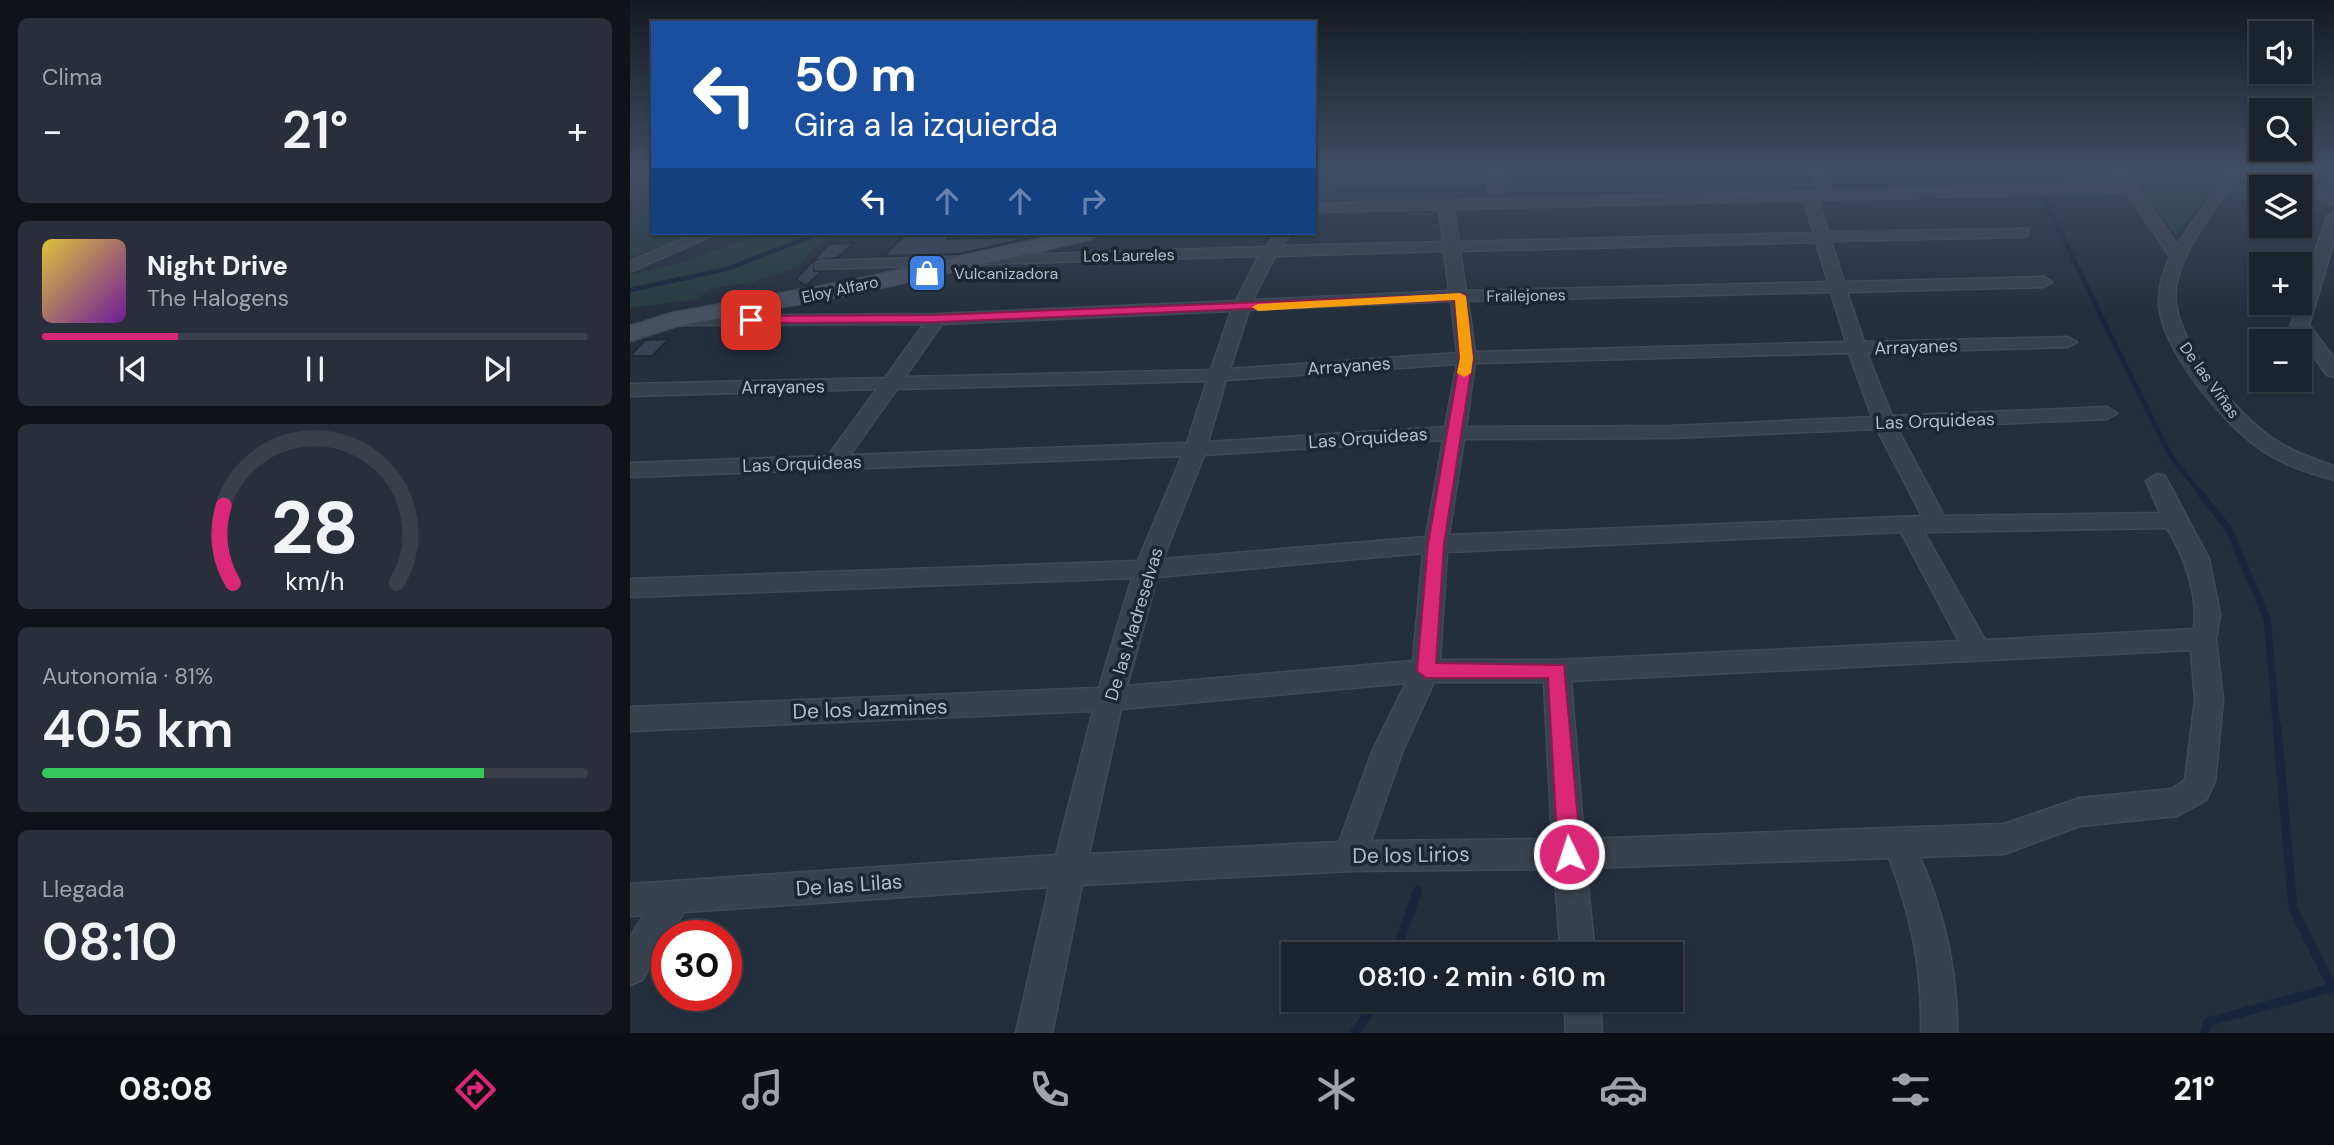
<!DOCTYPE html>
<html lang="es">
<head>
<meta charset="utf-8">
<style>
  :root { --surface:#1b232e; --page:#282f3a; --text:#f1f3f6; --muted:#a0a4aa; --line:#39404a; --accent:#db2777 }
  body { margin:0; font-family:"DM Sans",sans-serif; background:var(--page); color:var(--text); height:100vh; display:flex; flex-direction:column; font-size:26px; white-space:nowrap }
  * { box-sizing:border-box; margin:0 }
  p { font-size:23px; color:var(--muted) }
  .icon { flex:none; width:38px; height:38px; fill:none; stroke:currentColor; stroke-width:2; stroke-linecap:round; stroke-linejoin:round }
  .map { position:relative; flex:1; overflow:hidden }
  .details { display:flex; flex-direction:column; gap:18px; padding:18px; background:#0f1319; width:630px }
  .details>* { flex:none }
  .guide { position:absolute; left:21px; top:21px; width:665px; height:214px; border-radius:0px; box-shadow:0 2px 5px #0004,0 0 0 2px var(--line); background:#1a4fa0; color:#fff; overflow:hidden }
  .tools { position:absolute; left:1619px; top:21px; display:grid; gap:14px }
  .tools a { display:grid; place-items:center; width:63px; height:63px; border-radius:0px; background:var(--surface); box-shadow:0 2px 5px #0004,0 0 0 2px var(--line); font-size:35px }
  .speed { position:absolute; left:21px; top:920px; display:flex; gap:14px; font-size:35px; font-weight:700; text-align:center }
  .speed>* { display:grid; place-content:center; width:91px; height:91px; border-radius:50%; background:var(--surface); box-shadow:0 2px 5px #0004,0 0 0 2px var(--line); line-height:1 }
  .speed .limit { border:10px solid #d22; background:#fff; color:#111 }
  .pin { position:absolute; display:grid; place-items:center; width:60px; height:60px; color:#fff; margin:-30px; border-radius:14px; box-shadow:0 4px 10px #0006 }
  .me { position:absolute; width:77px; margin:-38px; rotate:356deg; stroke-linejoin:round; filter:drop-shadow(0 0 5px #0008) }
  .turn { display:flex; align-items:center; gap:24px; height:147px; padding:0 28px; font-size:32px }
  .turn .icon { width:91px; height:91px; stroke-width:2.5 }
  .turn b { display:block; font-size:49px; line-height:60px }
  .lanes { display:flex; align-items:center; height:66px; padding:0 28px; background:#0003; justify-content:center; gap:35px; direction:ltr }
  .lanes .off { opacity:.35 }
  .big { font-size:52px; font-weight:600; line-height:1.1 }
  .details .widget { flex:1; display:flex; flex-direction:column; justify-content:center; gap:10px; min-width:0; padding:0 24px; border-radius:10px; background:var(--page) }
  .details .dial { align-items:center; gap:0 }
  .dial svg { height:182px; overflow:visible; fill:none; stroke:var(--line); stroke-width:7; stroke-linecap:round; text-anchor:middle }
  .dial text { fill:var(--text); stroke:none }
  .song { display:flex; align-items:center; gap:21px }
  .cover { width:84px; height:84px; border-radius:10px; background:linear-gradient(135deg,hsl(50 70% 55%),hsl(280 70% 35%)) }
  .played { height:7px; border-radius:4px; background:linear-gradient(90deg,var(--accent) 25%,var(--line) 25%) }
  .keys { display:flex; justify-content:space-around; direction:ltr }
  .heat { display:flex; justify-content:space-between; align-items:center; font-size:38px; direction:ltr }
  .charge { height:10px; border-radius:5px; background:linear-gradient(90deg,#34c759 81%,var(--line) 0) }
  .trip { position:absolute; left:651px; top:942px; width:402px; height:70px; border-radius:0px; background:var(--surface); box-shadow:0 2px 5px #0004,0 0 0 2px var(--line); font-weight:600; line-height:70px; text-align:center }
  .dock { display:flex; height:112px; justify-content:space-around; align-items:center; background:#0b0e12; color:var(--muted) }
  .dock .icon { width:49px; height:49px }
  .dock .on { color:var(--accent) }
  .dock b { font-size:32px; color:var(--text) }
  main { display:flex; flex:1; min-height:0 }
  .map>svg:first-child { display:block }
  .green { fill:#263c3f }
  .lines { fill:none; stroke-linecap:round; stroke-linejoin:round }
  .stream-far3 { stroke:#17263c; stroke-width:4.5 }
  .stream-far2 { stroke:#17263c; stroke-width:5 }
  .stream-far1 { stroke:#17263c; stroke-width:7 }
  .stream { stroke:#17263c; stroke-width:9 }
  .building { fill:#364354; stroke:#1f2835; stroke-width:2 }
  .street-casing { stroke:#414a57; stroke-width:3 }
  .secondary-casing { stroke:#414a57; stroke-width:3 }
  .street { fill:#38414e; fill-rule:evenodd }
  .secondary { fill:#465061; fill-rule:evenodd }
  .route { fill:#db2777; stroke:#8e194d; stroke-width:2 }
  .slow { fill:#f59e0b }
  .labels { text-anchor:middle; stroke-width:7; stroke-linejoin:round; paint-order:stroke }
  .far-street-label { font-size:16px; fill:#b4bcc9; stroke:#1d2633 }
  .far-poi-label { font-size:16px; fill:#b4bcc9; stroke:#1d2633; text-anchor:start }
  .street-label { font-size:18px; fill:#b4bcc9; stroke:#1d2633 }
  .near-street-label { font-size:21px; fill:#b4bcc9; stroke:#1d2633 }
</style>
</head>
<body>
<main>
<section class="details">
<div class="widget"><p>Clima</p>
<div class="heat"><a>−</a><b class="big">21°</b><a>+</a></div>
</div>
<div class="widget">
<div class="song"><i class="cover"></i><div><b>Night Drive</b><p>The Halogens</p></div></div>
<div class="played"></div>
<div class="keys"><svg class="icon" aria-label="previous" viewBox="0 0 24 24"><path d="M18 5L8 12l10 7zM5 5v14"/></svg><svg class="icon" aria-label="pause" viewBox="0 0 24 24"><path d="M8 5v14M16 5v14"/></svg><svg class="icon" aria-label="next" viewBox="0 0 24 24"><path d="M6 5l10 7-10 7zM19 5v14"/></svg></div>
</div>
<div class="widget dial"><svg viewBox="0 0 100 80">
<path d="M14 69A42 42 0 1 1 86 69"/>
<path d="M14 69A42 42 0 0 1 10 35" stroke="#db2777"/>
<text x="50" y="56" font-size="32" font-weight="700">28</text>
<text x="50" y="72" font-size="11">km/h</text>
</svg></div>
<div class="widget"><p>Autonomía · 81%</p><b class="big">405 km</b><div class="charge"></div></div>
<div class="widget"><p>Llegada</p><b class="big">08:10</b></div>
</section>
<div class="map">
<svg width="1704" height="1033" viewBox="0 0 1704 1033">
  <rect width="100%" height="100%" fill="#242f3e"/>
  <path class="green" d="M0,168h23v65h42l-65,25z
    M707,168h152l1,19h-158z
    M1498,168h91l6,3 -49,65z
    M1614,176c20,4 74,9 82,29l-3,6 -23,-6v-18h-39v14l-30,-2z
    M134,233h76l-25,13 -16,21 -49,16 -39,5 -13,11 -68,9v-33l56,-14z"/>
  <g class="lines">
    <path class="stream-far3" d="M1414,199l55,112
      M0,290l97,-21 93,-36"/>
    <path class="stream-far2" d="M1468,310l72,145 31,39"/>
    <path class="stream-far1" d="M1570,493l28,35 39,90 10,112"/>
    <path class="stream" d="M1647,728l16,180 39,79
      M765,954l23,-64
      M724,1033l25,-34
      M1575,1033l3,-11 126,-35"/>
  </g>
  <path class="building" d="M277,233h46l-5,6 69,-2v4l-59,13 -74,2z
    M224,243l-17,15 -23,3v10h8l-16,15 -10,-7 33,-35z
    M39,339l-17,17h-22l15,-16z"/>
  <g class="lines">
    <defs>
      <path id="street" d="M861,168h14l-4,22 -7,4 -7,-4z
        M1177,168h13l9,16 -2,3h-10z
        M1482,168h13l52,77 50,-73 -7,-4c40,0 78,11 114,28v10l-34,-16v-3l-62,-12c-22,34 -55,70 -62,112 -8,49 61,128 99,153 18,12 39,19 59,26v14c-25,-7 -53,-16 -75,-32 -36,-25 -97,-98 -100,-144 -1,-17 4,-31 11,-47l-43,-65 -309,8 10,32 200,-3v6l-5,2 -192,4 13,41 200,-5 8,5 -8,5 -197,5 17,50 204,-5 9,5 -9,5 -201,6 25,63 215,-9 10,6 -10,6 -210,9 47,88 216,-3 -14,-32 11,-7 8,2 44,83 11,55 -4,25 7,61 -8,81 -9,19 -29,16 -97,10 -76,28 -84,3c24,56 38,115 37,176h-36c2,-61 -10,-119 -32,-175l-303,10 9,86h-34l-7,-85 -204,2 -268,14 -30,148h-36l33,-146 -365,25 -42,68 -12,5v-48l14,-22 -14,1v-32l426,-29 37,-144 -463,20v-24l469,-19 33,-110 -502,19v-18l508,-18 44,-105 -552,21v-14l198,-7 49,-67 -247,7v-12l255,-6 39,-54 -245,1 -6,-1 -3,-4 3,-4 264,-2 299,-13 23,-45 -443,13v-6l6,-2 444,-14 10,-14h15l-9,13 161,-4 -4,-33 -125,3v-8l808,-20zM1174,200l10,33 -355,9 -5,-33zM1186,242l12,40 -362,9 -6,-40zM814,251l5,40 -196,9 22,-44zM1201,292l15,50 -371,10 -7,-51zM821,301l6,52 -227,16 19,-59zM601,311l-20,59 -306,7 37,-53zM1219,353l23,64 -200,9 -206,1 9,-64zM827,364l-12,63 -237,15 18,-62zM577,381l-20,62 -337,12 47,-66zM1247,429l45,87 -473,19 15,-96 208,-1zM813,440l-17,97 -263,22 41,-104zM1537,528c18,30 31,65 27,101l-209,11 -61,-108zM1271,532l58,109 -402,19h-117l7,-108zM793,553l-10,108 -286,25 30,-109zM1561,650l4,50 -10,80 -13,9 -92,9 -76,26 -420,15 -13,-158zM804,682h110l8,157 -181,2 32,-91zM776,683l-33,67 -34,92 -250,12 32,-145z
        M1704,212v29l-25,84 25,33v19l-7,-2 -36,-50 36,-109z
        M68,233h20l-88,39v-11z
        M934,999h36l2,34h-36z"/>
      <path id="secondary" d="M435,233h37l-10,6 -238,55 -177,32 -47,15v-15l42,-13 182,-33z"/>
    </defs>
    <use href="#street" class="street-casing"/>
    <use href="#secondary" class="secondary-casing"/>
    <use href="#street" class="street"/>
    <use href="#secondary" class="secondary"/>
  </g>
  <linearGradient id="sky" x2="0" y2="1"><stop stop-color="#141a22"/><stop offset="0.54" stop-color="#3f4d63"/><stop offset="1" stop-color="#3f4d63" stop-opacity="0"/></linearGradient>
  <rect width="1704" height="313" fill="url(#sky)"/>
  <path class="route" d="M835,294l8,64 -29,186 -8,119 128,2 17,189 -4,7 -8,3 -7,-3 -4,-7 -10,-176h-122l-9,-7 11,-127 32,-186 -5,-58 -518,22 -186,1 -6,-3 6,-4 186,-1z"/>
  <path class="slow" d="M830,293l6,3 7,62 -2,15 -7,4 -7,-4 3,-15 -5,-58 -197,11 -6,-4 6,-3z"/>
  <defs>
    <symbol id="shop-square" viewBox="-11 -11 22 22"><rect x="-9" y="-9" width="18" height="18" rx="4" fill="#3f7fe0" stroke="#1d2633"/><path d="M-5-2.5h2.3a2.7 3.5 0 0 1 5.4 0H5L5.5 6h-11ZM-1.5-2.5h3a1.5 2.3 0 0 0-3 0Z" fill="#fff"/></symbol>
  </defs>
  <g fill-rule="evenodd">
    <use href="#shop-square" x="275" y="251" width="44" height="44"/>
  </g>
  <g class="labels">
    <g class="far-street-label">
      <text transform="translate(499 255) rotate(-1)" y="6">Los Laureles</text>
      <text transform="translate(210 289) rotate(-12)" y="6">Eloy Alfaro</text>
      <text transform="translate(896 295) rotate(-1)" y="6">Frailejones</text>
      <text transform="translate(1580 380) rotate(54)" y="6">De las Viñas</text>
    </g>
    <g class="far-poi-label">
      <text x="324" y="279">Vulcanizadora</text>
    </g>
    <g class="street-label">
      <text transform="translate(1286 347) rotate(-2)" y="6">Arrayanes</text>
      <text transform="translate(719 366) rotate(-4)" y="6">Arrayanes</text>
      <text transform="translate(153 387) rotate(-1)" y="6">Arrayanes</text>
      <text transform="translate(1305 421) rotate(-2)" y="6">Las Orquideas</text>
      <text transform="translate(738 438) rotate(-4)" y="6">Las Orquideas</text>
      <text transform="translate(172 464) rotate(-2)" y="6">Las Orquideas</text>
      <text transform="translate(504 624) rotate(-73)" y="6">De las Madreselvas</text>
    </g>
    <g class="near-street-label">
      <text transform="translate(240 709) rotate(-2)" y="7">De los Jazmines</text>
      <text transform="translate(781 855) rotate(-1)" y="7">De los Lirios</text>
      <text transform="translate(219 885) rotate(-4)" y="7">De las Lilas</text>
    </g>
  </g>
</svg>
<div class="tools">
<a><svg class="icon" aria-label="sound" viewBox="0 0 24 24"><path d="M4 9h4l5-4v14l-5-4H4zM17 9q2 3 0 6"/></svg></a>
<a><svg class="icon" aria-label="search" viewBox="0 0 24 24"><circle cx="10" cy="10" r="6"/><path d="M15 15l6 6"/></svg></a>
<a><svg class="icon" aria-label="layers" viewBox="0 0 24 24"><path d="M12 4l9 5-9 5-9-5zM3 14l9 5 9-5"/></svg></a>
<a>+</a>
<a>−</a>
</div>
<div class="speed"><div class="limit">30</div></div>
<div class="pin" style="left:121px;top:320px;background:#d93025"><svg class="icon" aria-label="arrive" viewBox="0 0 24 24"><path d="M6 21V4h12l-3 4 3 4H6"/></svg></div>
<svg class="me" style="left:939px;top:854px" viewBox="-20 -20 40 40"><circle r="17" fill="#db2777" stroke="#fff" stroke-width="3"/><path d="M0-11L8 9 0 5-8 9z" fill="#fff"/></svg>
<div class="trip">08:10 · 2 min · 610 m</div>
<div class="guide">
<div class="turn"><svg class="icon" aria-label="left" viewBox="0 0 24 24"><path d="M17 20v-9H6M10 6l-5 5 5 5"/></svg><div><b>50 m</b>Gira a la izquierda</div></div>
<div class="lanes"><svg class="icon" aria-label="left" viewBox="0 0 24 24"><path d="M17 20v-9H6M10 6l-5 5 5 5"/></svg><svg class="icon off" aria-label="ahead" viewBox="0 0 24 24"><path d="M12 20V5M6 11l6-6 6 6"/></svg><svg class="icon off" aria-label="ahead" viewBox="0 0 24 24"><path d="M12 20V5M6 11l6-6 6 6"/></svg><svg class="icon off" aria-label="right" viewBox="0 0 24 24"><path d="M7 20v-9h11M14 6l5 5-5 5"/></svg></div>
</div>
</div>
</main>
<nav class="dock">
<b>08:08</b>
<svg class="icon on" aria-label="directions" viewBox="0 0 24 24"><path d="M12 3l9 9-9 9-9-9zM9 14v-3h6M13 9l2 2-2 2"/></svg>
<svg class="icon" aria-label="music" viewBox="0 0 24 24"><path d="M9 18V5l10-2v13"/><circle cx="6" cy="18" r="3"/><circle cx="16" cy="16" r="3"/></svg>
<svg class="icon" aria-label="phone" viewBox="0 0 24 24"><path d="M5 4h4l2 5-3 2q2 4 5 5l2-3 5 2v4C11 20 4 13 5 4z"/></svg>
<svg class="icon" aria-label="climate" viewBox="0 0 24 24"><path d="M12 3v18M4 7l16 10M4 17L20 7"/></svg>
<svg class="icon" aria-label="car" viewBox="0 0 24 24"><path d="M5 17H2v-5l4-1 3-4h7l3 4 3 1v5h-3M9 17h6M6 11h13"/><circle cx="7" cy="17" r="2"/><circle cx="17" cy="17" r="2"/></svg>
<svg class="icon" aria-label="filters" viewBox="0 0 24 24"><path d="M4 7h16M4 17h16"/><circle cx="9" cy="7" r="2"/><circle cx="15" cy="17" r="2"/></svg>
<b>21°</b>
</nav>
</body>
</html>
